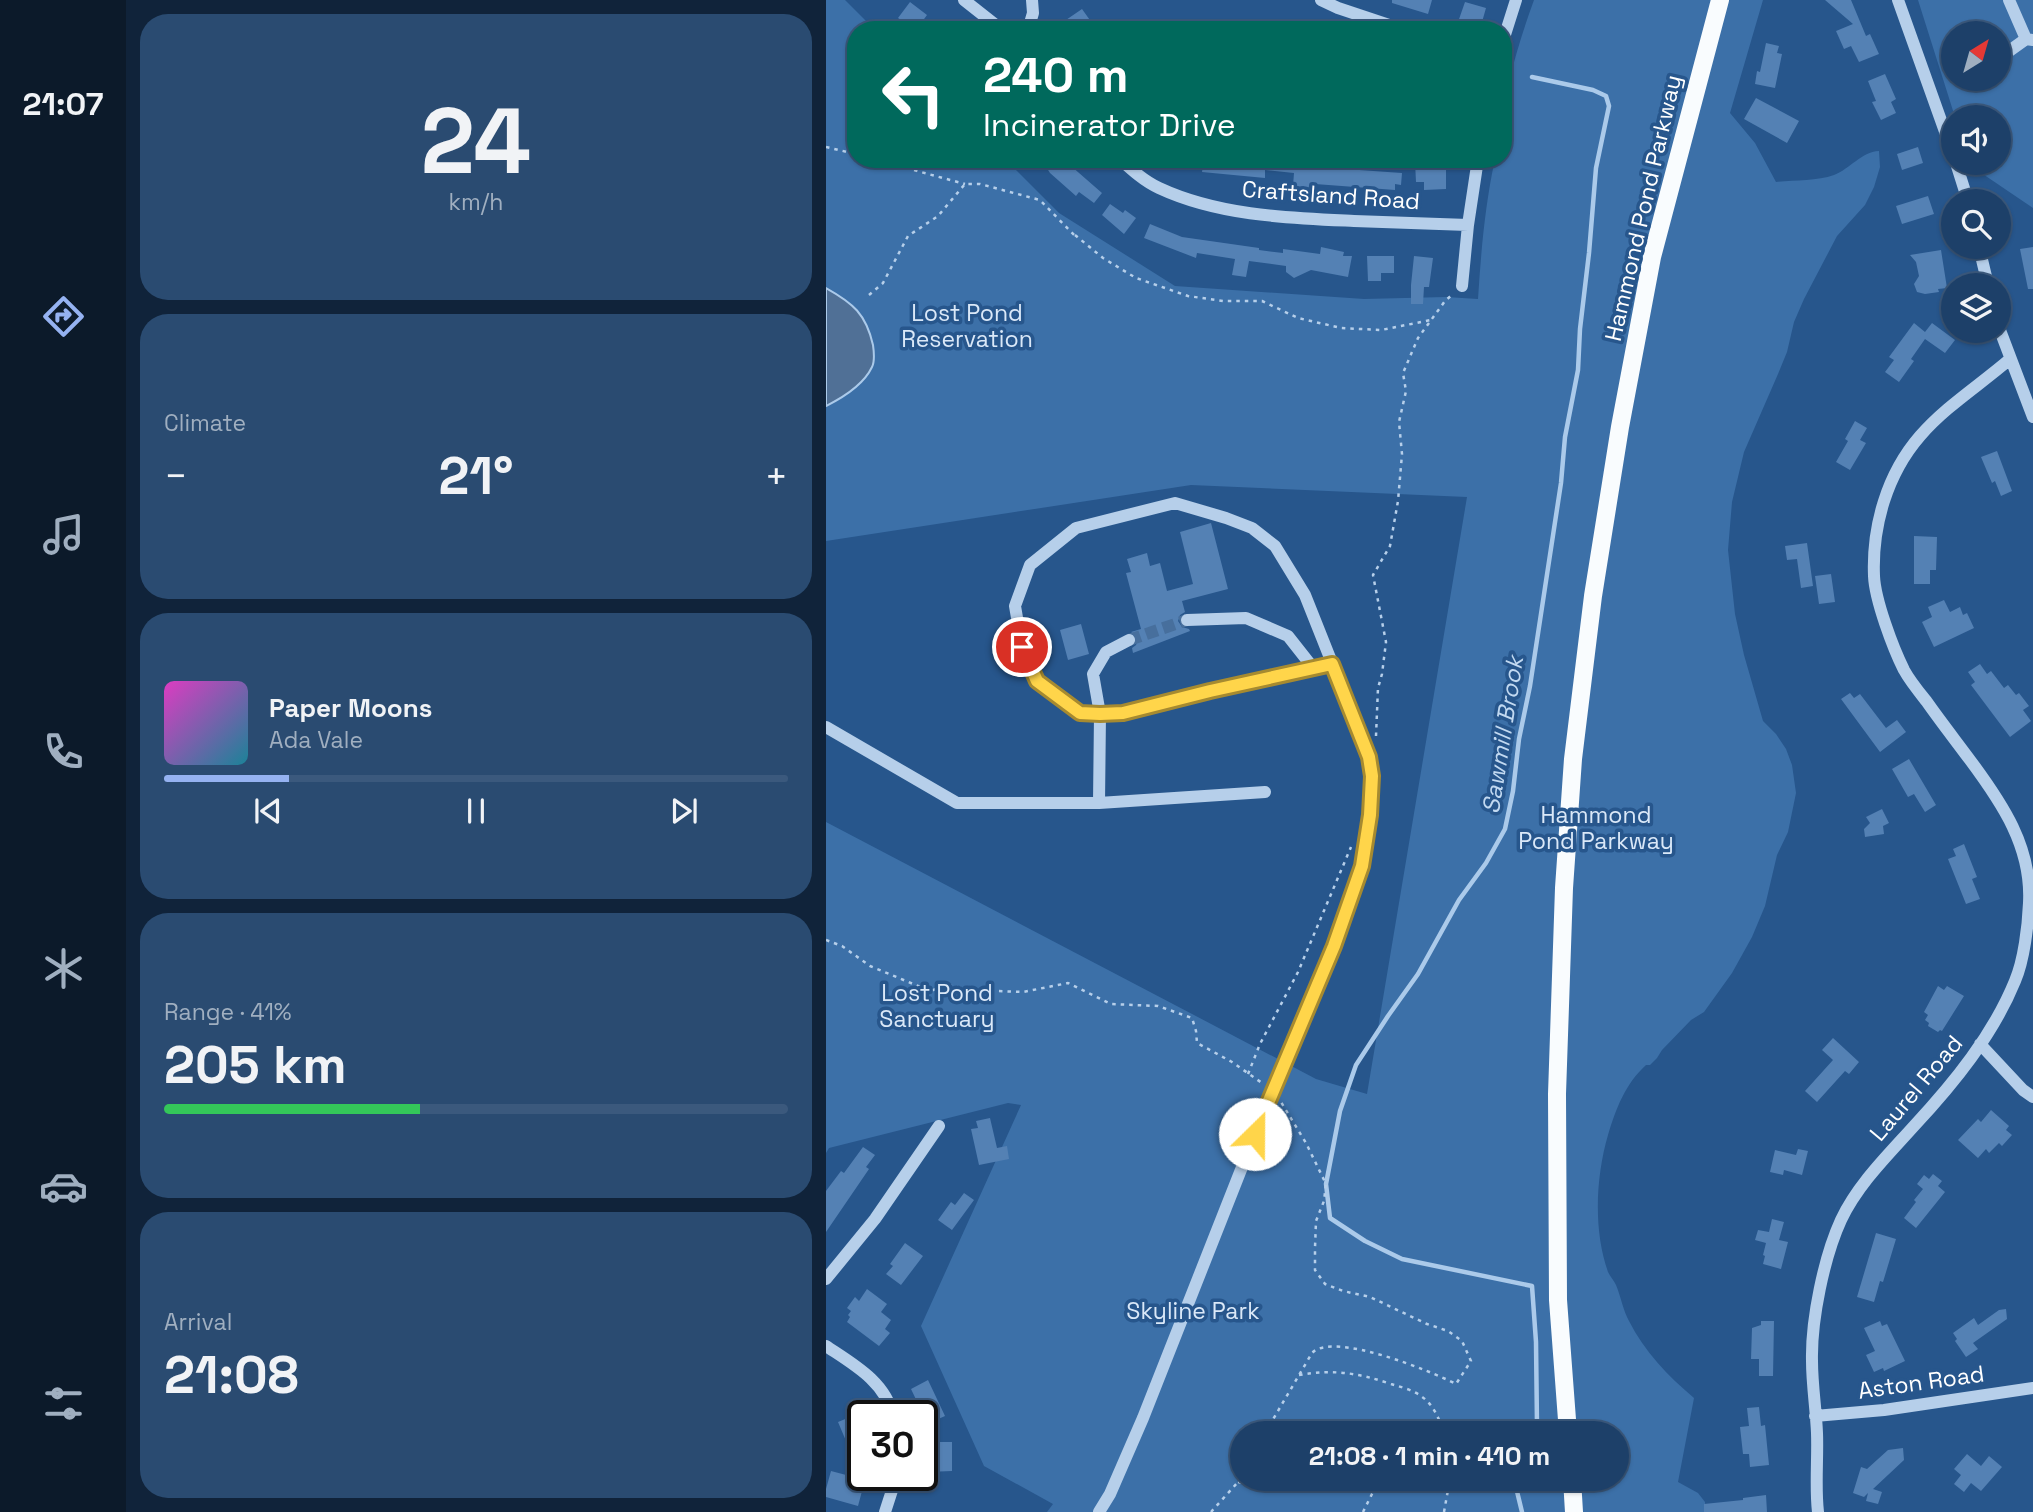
<!DOCTYPE html>
<html lang="en">
<head>
<meta charset="utf-8">
<style>
  :root { --surface:#1d4069; --page:#2a4b71; --text:#f1f3f6; --muted:#a0afc0; --line:#3b597d; --accent:#95b2f1 }
  body { margin:0; font-family:"Space Grotesk",sans-serif; background:var(--page); color:var(--text); height:100vh; display:flex; flex-direction:column; font-size:26px; white-space:nowrap }
  * { box-sizing:border-box; margin:0 }
  p { font-size:23px; color:var(--muted) }
  .icon { flex:none; width:38px; height:38px; fill:none; stroke:currentColor; stroke-width:2; stroke-linecap:round; stroke-linejoin:round }
  .map { position:relative; flex:1; overflow:hidden }
  .panel { display:flex; flex-direction:column; gap:14px; padding:14px; background:#10233a; width:700px }
  .panel>* { flex:none }
  .top-card { position:absolute; left:21px; top:21px; width:665px; height:147px; border-radius:28px; box-shadow:0 2px 5px #0004,0 0 0 2px var(--line); background:#00695c; color:#fff; overflow:hidden }
  .needle { width:46px; rotate:37deg }
  .tools { position:absolute; left:1115px; top:21px; display:grid; gap:14px }
  .tools a { display:grid; place-items:center; width:70px; height:70px; border-radius:50%; background:var(--surface); box-shadow:0 2px 5px #0004,0 0 0 2px var(--line); font-size:35px }
  .speed { position:absolute; left:21px; top:1400px; display:flex; gap:14px; font-size:35px; font-weight:700; text-align:center }
  .speed>* { display:grid; place-content:center; width:91px; height:91px; border-radius:50%; background:var(--surface); box-shadow:0 2px 5px #0004,0 0 0 2px var(--line); line-height:1 }
  .speed .limit { border:4px solid #111; border-radius:10px; background:#fff; color:#111 }
  .pin { position:absolute; display:grid; place-items:center; width:60px; height:60px; color:#fff; margin:-30px; border:4px solid #fff; border-radius:50%; box-shadow:0 2px 7px #0007 }
  .me { position:absolute; width:77px; margin:-38px; rotate:23deg; stroke-linejoin:round; filter:drop-shadow(0 0 5px #0008) }
  .turn { display:flex; align-items:center; gap:24px; height:147px; padding:0 21px; font-size:32px }
  .turn .icon { width:91px; height:91px; stroke-width:2.5 }
  .turn b { display:block; font-size:49px; line-height:60px }
  .big { font-size:52px; font-weight:700; line-height:1.1 }
  .panel .tile { flex:1; display:flex; flex-direction:column; justify-content:center; gap:10px; min-width:0; padding:0 24px; border-radius:28px; background:var(--page) }
  .panel .dial { align-items:center; gap:0 }
  .dial b { font-size:91px; line-height:1 }
  .song { display:flex; align-items:center; gap:21px }
  .cover { width:84px; height:84px; border-radius:10px; background:linear-gradient(135deg,hsl(310 70% 55%),hsl(190 70% 35%)) }
  .played { height:7px; border-radius:4px; background:linear-gradient(90deg,var(--accent) 20%,var(--line) 20%) }
  .keys { display:flex; justify-content:space-around; direction:ltr }
  .heat { display:flex; justify-content:space-between; align-items:center; font-size:38px; direction:ltr }
  .charge { height:10px; border-radius:5px; background:linear-gradient(90deg,#34c759 41%,var(--line) 0) }
  .trip { position:absolute; left:404px; top:1421px; width:399px; height:70px; border-radius:35px; background:var(--surface); box-shadow:0 2px 5px #0004,0 0 0 2px var(--line); font-weight:700; line-height:70px; text-align:center }
  main { display:flex; flex:1; min-height:0 }
  .menu { display:flex; flex-direction:column; width:126px; justify-content:space-around; align-items:center; background:#0c1a2a; color:var(--muted) }
  .menu .icon { width:49px; height:49px }
  .menu .active { color:var(--accent) }
  .menu b { font-size:32px; color:var(--text) }
  .map>svg:first-child { display:block }
  .green { fill:#3c70a8; fill-rule:evenodd }
  .water { fill:#507096; stroke:#abcaea; stroke-width:2 }
  .lines { fill:none; stroke-linecap:round; stroke-linejoin:round }
  .stream { stroke:#abcaea; stroke-width:4.5 }
  .building { fill:#5481b4 }
  .minor-tunnel { stroke:#476f9d; stroke-width:12; stroke-dasharray:12 6; stroke-linecap:butt }
  .path { stroke:#b6cfea; stroke-width:2.5; stroke-dasharray:3.5 5; stroke-linecap:butt }
  .minor { stroke:#b6cfea; stroke-width:12 }
  .major { stroke:#f9fcfe; stroke-width:18 }
  .route-casing { stroke:#a68a30; stroke-width:18 }
  .route { stroke:#ffd54a; stroke-width:12 }
  .labels { text-anchor:middle; stroke-width:7; stroke-linejoin:round; paint-order:stroke }
  .street-label { font-size:23px; fill:#fff; stroke:#27568c }
  .park-label { font-size:23px; fill:#dae8f8; stroke:#27568c }
  .water-label { font-size:24px; font-style:italic; fill:#c2d9f1; stroke:#27568c }
</style>
</head>
<body>
<main>
<nav class="menu">
<b>21:07</b>
<svg class="icon active" aria-label="directions" viewBox="0 0 24 24"><path d="M12 3l9 9-9 9-9-9zM9 14v-3h6M13 9l2 2-2 2"/></svg>
<svg class="icon" aria-label="music" viewBox="0 0 24 24"><path d="M9 18V5l10-2v13"/><circle cx="6" cy="18" r="3"/><circle cx="16" cy="16" r="3"/></svg>
<svg class="icon" aria-label="phone" viewBox="0 0 24 24"><path d="M5 4h4l2 5-3 2q2 4 5 5l2-3 5 2v4C11 20 4 13 5 4z"/></svg>
<svg class="icon" aria-label="climate" viewBox="0 0 24 24"><path d="M12 3v18M4 7l16 10M4 17L20 7"/></svg>
<svg class="icon" aria-label="car" viewBox="0 0 24 24"><path d="M5 17H2v-5l4-1 3-4h7l3 4 3 1v5h-3M9 17h6M6 11h13"/><circle cx="7" cy="17" r="2"/><circle cx="17" cy="17" r="2"/></svg>
<svg class="icon" aria-label="filters" viewBox="0 0 24 24"><path d="M4 7h16M4 17h16"/><circle cx="9" cy="7" r="2"/><circle cx="15" cy="17" r="2"/></svg>
</nav>
<section class="panel">
<div class="tile dial"><b>24</b><p>km/h</p></div>
<div class="tile"><p>Climate</p>
<div class="heat"><a>−</a><b class="big">21°</b><a>+</a></div>
</div>
<div class="tile">
<div class="song"><i class="cover"></i><div><b>Paper Moons</b><p>Ada Vale</p></div></div>
<div class="played"></div>
<div class="keys"><svg class="icon" aria-label="previous" viewBox="0 0 24 24"><path d="M18 5L8 12l10 7zM5 5v14"/></svg><svg class="icon" aria-label="pause" viewBox="0 0 24 24"><path d="M8 5v14M16 5v14"/></svg><svg class="icon" aria-label="next" viewBox="0 0 24 24"><path d="M6 5l10 7-10 7zM19 5v14"/></svg></div>
</div>
<div class="tile"><p>Range · 41%</p><b class="big">205 km</b><div class="charge"></div></div>
<div class="tile"><p>Arrival</p><b class="big">21:08</b></div>
</section>
<div class="map">
<svg width="1207" height="1512" viewBox="0 0 1207 1512">
  <rect width="100%" height="100%" fill="#27568c"/>
  <path class="green" d="M0,0h19l30,30h-19v129h149l54,54 116,73 189,13 82,-2 32,2c3,-47 7,-94 17,-140h8c0,-12 0,-25 0,-38 2,-35 19,-88 31,-121h229l-33,113 25,30 21,39c18,-2 41,-1 58,-7 16,-6 27,-23 45,-24l1,16 -6,20 -9,18 -28,31 -33,63 -10,23 -7,30 -9,22 -34,78 -12,50 -4,48 7,64 9,41 19,66 13,13 10,15 6,16 4,28 -8,39 -11,23 -12,51 -13,31 -20,36 -28,39 -13,8 -29,30 -5,8 -7,7h-4c-21,19 -30,44 -38,70 -12,41 -15,95 0,137 2,4 6,9 8,13 5,12 7,25 13,36 15,30 39,55 65,77l-16,84 20,11 7,9v10h-658l6,-8 -69,-38 -63,-140 100,-221 -13,-2 -179,45 -3,5v-331l490,257 51,15 100,-597 -276,-12 -365,56zM416,1433h375v46h-375z
    M1092,0h115v208l-62,-42 -1,-3h28v-46h-43zM1127,33h45v46h-45z"/>
  <path class="water" d="M0,288c27,15 40,26 47,57 1,7 2,16 -1,22 -8,17 -30,31 -46,39z"/>
  <g class="lines">
    <path class="stream" d="M706,77l61,13 13,6 3,10 -13,62 -7,85 -9,76 -2,41 -13,67 -4,46 -13,85 -18,118 -11,53 -6,52 -8,38 -19,34 -27,37 -41,74 -30,42 -32,49 -16,46 -14,73 4,34 35,23 37,18 130,27 4,56 1,84 -2,7
      M688,1479l8,33"/>
  </g>
  <path class="building" d="M566,0h40l-4,14 -36,-11z
    M999,0h26l15,36 4,-2 9,20 -20,8 -8,-16 -7,3 -8,-18 17,-7z
    M84,2l17,13 -11,15 -18,-12z
    M639,2l21,6 -6,21 -22,-7z
    M256,9l15,21h-29l-5,-8z
    M940,43l13,3 -2,7 5,1 -7,34 -20,-4 2,-13 3,1z
    M1059,74l11,25 -5,3 5,11 -15,7 -9,-18 4,-1 -8,-20z
    M930,98l43,23 -12,22 -43,-24z
    M1092,147l5,16 -21,7 -5,-16z
    M215,159h22l39,34 -8,10 -15,-11 -3,4 -26,-23z
    M378,159h72l41,4 -1,4 86,6 -1,12 -6,-1v6l-80,-6v4l-22,-2 1,-13 -29,-3v8l-63,-6z
    M597,159h13v8h10v22l-22,1v-8h-8l-1,-20h8z
    M1102,196l6,18 -32,10 -6,-18z
    M284,204l13,9 2,-3 11,8 -12,16 -22,-19z
    M324,224l32,13 77,11v2l24,3v-4l37,5 1,-7 23,5 -1,4h9l-4,21 -37,-7 -17,8 -8,-6v-6l-37,-5 -3,16 -14,-2 3,-16 -38,-6 -1,5 -52,-20z
    M1207,247v42h-5l-8,-40z
    M1115,250l6,38 -9,1 1,3 -14,2 -8,-2 -3,-8 5,-8 -3,-14 -6,-7z
    M541,256h27v17h-13v8h-13z
    M588,256l19,2 -4,29h-5l-1,17h-12v-19z
    M1088,323l11,9 7,-9 23,17 -10,13 -20,-14 -14,20 3,2 -15,21 -14,-10 9,-12 -5,-3z
    M1029,421l12,7 -7,12 6,3 -16,27 -14,-8 12,-21 -3,-2z
    M1171,451l15,40 -11,5 -6,-15 -3,2 -11,-26z
    M385,523l17,66 -46,12 3,11 -5,3 -2,6 4,6 7,2 1,2 -57,22 -1,-5 4,-3 2,-5 -2,-5 -5,-3 10,-3 -15,-56 5,-1 -4,-13 20,-6 3,13 10,-3 7,28 26,-7 -13,-52z
    M1088,536l23,1 -1,33h-6v14h-16z
    M981,543l6,43 -12,2 -4,-29 -10,1 -2,-14z
    M1005,574l4,28 -16,2 -4,-28z
    M1118,600l6,12 10,-5 3,8 4,-2 7,15 -40,19 -12,-25 10,-5 -4,-10z
    M255,624l8,30 -21,6 -8,-30z
    M1154,664l7,10 4,-3 13,17 4,-3 8,10 3,-2 10,13 -6,4 8,11 -21,16 -39,-52 4,-3 -7,-10z
    M1024,693l4,5 6,-4 26,34 11,-8 9,12 -26,20 -39,-53z
    M1083,759l27,46 -11,7 -11,-18 -6,3 -16,-28z
    M1056,809l7,14 -6,3 1,8 -19,3 -1,-8 6,-6 -4,-6z
    M1138,844l13,33 -5,2 8,20 -14,5 -18,-45 8,-3 -3,-7z
    M1112,986l6,4 3,-4 17,10 -22,35 -2,-1 -2,2 -10,-6 1,-3 -4,-3 3,-5 -4,-3z
    M1007,1038l26,24 -10,12 -4,-3 -28,31 -12,-11 28,-31 -11,-10z
    M1165,1110l18,16 -3,4 6,5 -10,11 -3,-3 -10,10 -3,-4 -8,9 -20,-18 20,-21 3,3z
    M164,1118l7,30 10,-2 2,13 -30,6 -8,-36 7,-1 -2,-7z
    M37,1147l12,8 -9,12 3,2 -43,63v-41l15,-20 3,2z
    M972,1149l10,2 -6,24 -18,-5 -1,5 -13,-3 5,-22 21,5z
    M1107,1174l9,7 -4,5 7,6 -29,36 -12,-10 12,-16 -2,-2 9,-11 -6,-5 7,-9 5,4z
    M138,1193l10,7 -22,30 -14,-10 13,-18 4,3z
    M946,1219l12,3 -5,18 9,2 -7,27 -18,-5 2,-8 -2,-1 3,-12 -11,-3 3,-10 11,2z
    M1050,1233l20,6 -13,43 -3,-1 -6,21 -17,-5z
    M79,1243l18,13 -22,29 -15,-11 7,-8 -3,-2z
    M41,1289l20,15 -6,8 10,8 -6,9 5,4 -11,13 -32,-24 3,-5 -2,-2 3,-4 -4,-3 8,-11 4,4z
    M1180,1309l1,10 -34,24 5,6 -12,8 -11,-16 2,-2 -4,-6 21,-15 4,7 21,-15z
    M935,1321h13l-1,55h-14v-17h-8l1,-31 9,-3z
    M1054,1321l2,5 5,-2 18,37 -21,10 -1,-3 -9,4 -8,-17 9,-4 -11,-23z
    M102,1380l17,36 -20,9 -3,-9 -3,-3 3,-1 -11,-23z
    M933,1407l2,19 4,-1 4,40 -19,2 -1,-13h-6l-3,-27 9,-1 -2,-18z
    M29,1415l8,18v9l-14,6 -11,-26z
    M101,1442h25v29l-25,1z
    M1077,1448l1,12 -31,29 9,3 -4,12 -12,-3 2,-8 -4,4 -11,-4 8,-26 6,2 21,-19z
    M1141,1454l14,12 8,-10 13,11 -21,24 -10,-8 -7,9 -10,-8 7,-9 -7,-6z
    M5,1471l34,9 -7,26 -32,-9v-8z
    M940,1495l1,17h-63v-8l39,-4v-2z"/>
  <g class="lines">
    <path class="minor-tunnel" d="M303,640l58,-20"/>
    <path class="path" d="M0,147l30,7
      M47,159l92,25
      M249,235l28,23 33,20 52,18 35,5h39l36,17 43,10 40,2 50,-10
      M43,295l14,-12 25,-47 30,-20 27,-32h15l60,16 35,36
      M550,736l2,-48 4,-14 4,-32 -13,-67 17,-29 8,-45 4,-47 -3,-32 7,-31 -3,-18 15,-35 27,-37 8,-7
      M0,940l16,6 28,20 60,25 18,-6 23,5 52,2 45,-9 43,21 47,2 34,12 4,13 1,12 35,19 30,21
      M422,1074l12,-30 38,-72 53,-125
      M473,1375c35,-6 59,-2 92,9 10,3 22,6 30,12 13,9 18,23 23,37
      M439,1433l47,-80c21,-22 119,18 144,31l15,-23 -9,-20 -14,-10 -21,-7 -57,-27 -27,-6 -18,-7 -10,-14v-22l1,-27 8,-20 2,-17 -20,-41 -25,-41
      M412,1482l26,5 18,-8
      M385,1512l27,-30 4,-8
      M537,1512l10,-20 3,-13
      M618,1512l6,-33"/>
    <path class="minor" d="M138,0l38,30
      M495,0l17,8 66,22
      M1072,0l55,154
      M1183,0l17,39 7,1
      M202,30l5,-17 -1,-13
      M677,41l13,-41
      M1172,59l28,-20
      M294,159c12,11 24,22 39,29 60,28 130,30 195,33 38,1 76,3 114,4
      M1130,163l12,38
      M1153,247l9,38
      M636,286l6,-61 10,-66
      M1172,325l35,92
      M361,620l59,-2 42,18 26,33
      M303,640l-23,12 -13,22 7,40 -1,89 166,-11
      M0,727l131,76h142
      M1154,1044l43,46 10,7
      M0,1279l49,-60 64,-93
      M0,1346c27,18 60,36 67,70
      M989,1416l69,-6 149,-22
      M59,1512l12,-37
      M273,1512l11,-18 33,-76 103,-261 104,-253c16,-48 26,-98 19,-148l-64,-161 -30,-49 -23,-18 -26,-10 -51,-15 -99,25 -46,37 -15,41 7,41 15,34 43,32h43l87,-22 122,-27
      M992,1512c-3,-26 0,-53 -1,-79 -1,-24 -5,-48 -5,-72 -1,-41 12,-104 29,-141 17,-36 47,-65 73,-94 40,-43 79,-91 101,-145 9,-21 13,-55 14,-78 3,-56 -27,-100 -59,-143 -14,-19 -29,-38 -43,-58 -8,-10 -17,-21 -23,-32 -11,-22 -29,-70 -30,-94 -2,-50 13,-102 46,-140 26,-30 60,-51 90,-77"/>
    <path class="major" d="M742,1433l-10,-133 -1,-206 7,-206 9,-129 20,-163 27,-169 32,-170 68,-257
      M746,1479l2,33"/>
  </g>
  <g class="lines">
    <defs>
      <path id="route" d="M196,647l15,34 43,32 20,1 23,-1 87,-22 122,-27 37,93 3,19 -2,39 -8,51 -28,80 -79,188"/>
    </defs>
    <use href="#route" class="route-casing"/>
    <use href="#route" class="route"/>
  </g>
  <g class="labels">
    <g class="street-label">
      <text transform="translate(505 195) rotate(4)" y="8">Craftsland Road</text>
      <text transform="translate(817 208) rotate(-77)" y="8">Hammond Pond Parkway</text>
      <text transform="translate(1090 1088) rotate(-50)" y="8">Laurel Road</text>
      <text transform="translate(1095 1382) rotate(-8)" y="8">Aston Road</text>
    </g>
    <g class="park-label">
      <text x="141" y="321">Lost Pond<tspan x="141" dy="26">Reservation</tspan></text>
      <text x="770" y="823">Hammond<tspan x="770" dy="26">Pond Parkway</tspan></text>
      <text x="111" y="1001">Lost Pond<tspan x="111" dy="26">Sanctuary</tspan></text>
      <text x="367" y="1319">Skyline Park</text>
    </g>
    <g class="water-label">
      <text transform="translate(677 735) rotate(-81)" y="8">Sawmill Brook</text>
    </g>
  </g>
</svg>
<div class="tools">
<a><svg class="needle" viewBox="-14 -14 28 28"><path d="M0-13l5 13h-10z" fill="#e53935"/><path d="M0 13l5-13h-10z" fill="#a0afc0"/></svg></a>
<a><svg class="icon" aria-label="sound" viewBox="0 0 24 24"><path d="M4 9h4l5-4v14l-5-4H4zM17 9q2 3 0 6"/></svg></a>
<a><svg class="icon" aria-label="search" viewBox="0 0 24 24"><circle cx="10" cy="10" r="6"/><path d="M15 15l6 6"/></svg></a>
<a><svg class="icon" aria-label="layers" viewBox="0 0 24 24"><path d="M12 4l9 5-9 5-9-5zM3 14l9 5 9-5"/></svg></a>
</div>
<div class="speed"><div class="limit">30</div></div>
<div class="pin" style="left:196px;top:647px;background:#d93025"><svg class="icon" aria-label="arrive" viewBox="0 0 24 24"><path d="M6 21V4h12l-3 4 3 4H6"/></svg></div>
<svg class="me" style="left:429px;top:1134px" viewBox="-20 -20 40 40"><circle r="19" fill="#fff"/><path d="M0-13L10 11 0 6-10 11z" fill="#ffd54a"/></svg>
<div class="trip">21:08 · 1 min · 410 m</div>
<div class="top-card">
<div class="turn"><svg class="icon" aria-label="left" viewBox="0 0 24 24"><path d="M17 20v-9H6M10 6l-5 5 5 5"/></svg><div><b>240 m</b>Incinerator Drive</div></div>
</div>
</div>
</main>
</body>
</html>
